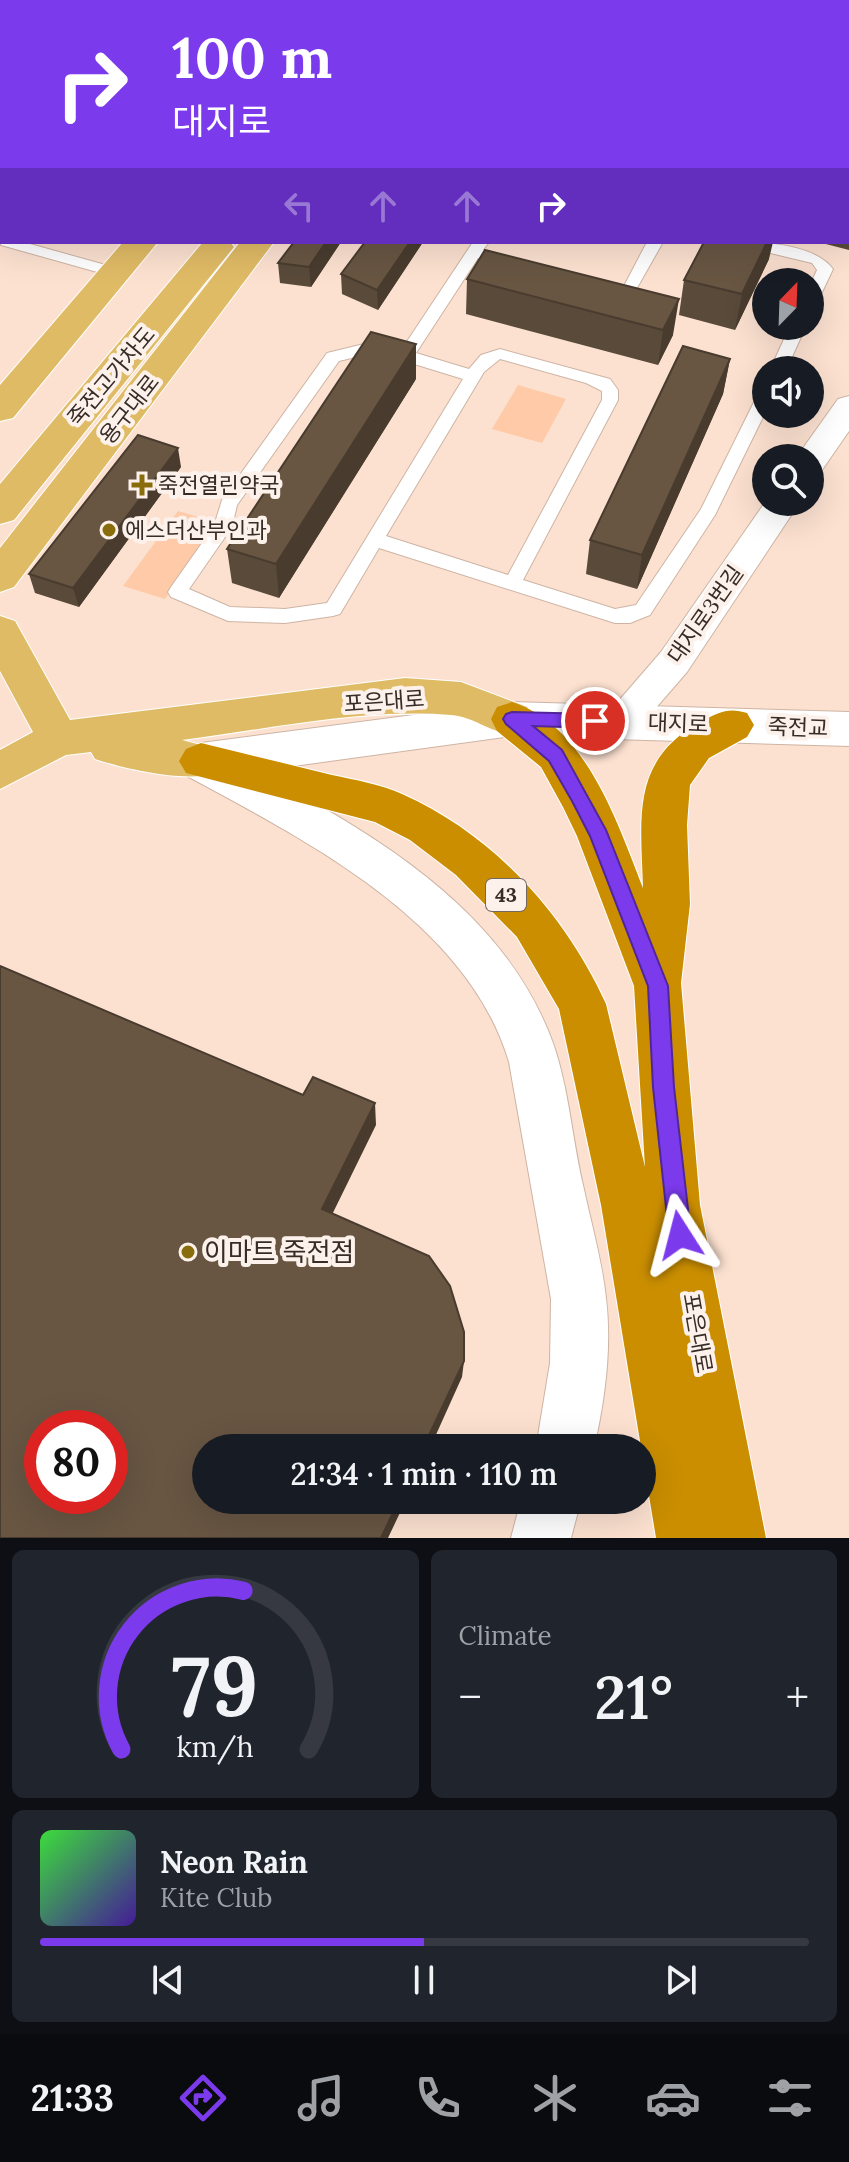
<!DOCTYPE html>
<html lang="en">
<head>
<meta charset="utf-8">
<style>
  :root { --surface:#171b24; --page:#20242c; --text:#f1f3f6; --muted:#9ea1a6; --line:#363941; --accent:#7c3aed }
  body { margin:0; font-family:Lora,"Noto Sans KR",serif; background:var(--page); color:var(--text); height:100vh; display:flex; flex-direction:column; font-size:30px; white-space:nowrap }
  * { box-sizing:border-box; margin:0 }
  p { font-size:26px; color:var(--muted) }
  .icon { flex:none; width:44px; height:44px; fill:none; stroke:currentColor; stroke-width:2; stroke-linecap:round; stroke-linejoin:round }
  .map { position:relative; height:1538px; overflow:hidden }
  .panel { display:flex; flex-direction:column; gap:12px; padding:12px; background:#0d0f14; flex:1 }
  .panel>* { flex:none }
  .banner { position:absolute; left:0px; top:0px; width:850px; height:244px; box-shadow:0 8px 32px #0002; background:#7c3aed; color:#fff; overflow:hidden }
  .needle { width:52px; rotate:23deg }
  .buttons { position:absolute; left:752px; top:268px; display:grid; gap:16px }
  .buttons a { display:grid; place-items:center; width:72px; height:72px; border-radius:50%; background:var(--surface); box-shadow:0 8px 32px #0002; font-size:40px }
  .speed { position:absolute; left:24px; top:1410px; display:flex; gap:16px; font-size:40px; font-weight:700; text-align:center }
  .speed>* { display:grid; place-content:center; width:104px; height:104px; border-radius:50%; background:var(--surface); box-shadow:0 8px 32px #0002; line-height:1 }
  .speed .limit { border:12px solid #d22; background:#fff; color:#111 }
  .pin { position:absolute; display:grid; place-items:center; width:68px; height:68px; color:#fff; margin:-34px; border:4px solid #fff; border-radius:50%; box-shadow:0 2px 8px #0007 }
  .me { position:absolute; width:88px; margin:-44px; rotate:351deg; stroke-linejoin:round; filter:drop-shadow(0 0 6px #0008) }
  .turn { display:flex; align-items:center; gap:28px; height:168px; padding:0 40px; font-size:36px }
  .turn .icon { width:104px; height:104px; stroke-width:2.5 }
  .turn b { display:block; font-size:56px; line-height:68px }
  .lanes { display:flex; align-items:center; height:76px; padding:0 40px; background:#0003; justify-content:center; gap:40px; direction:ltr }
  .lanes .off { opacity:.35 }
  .big { font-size:60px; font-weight:600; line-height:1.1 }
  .panel .card { flex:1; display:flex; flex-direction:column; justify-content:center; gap:12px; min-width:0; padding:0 28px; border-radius:12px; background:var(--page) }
  .panel .dial { align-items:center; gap:0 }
  .dial svg { height:208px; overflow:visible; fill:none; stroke:var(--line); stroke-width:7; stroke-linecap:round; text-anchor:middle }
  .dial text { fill:var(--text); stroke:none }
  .song { display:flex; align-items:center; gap:24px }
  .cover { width:96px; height:96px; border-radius:12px; background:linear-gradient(135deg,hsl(120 70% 55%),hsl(260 70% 35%)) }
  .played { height:8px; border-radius:4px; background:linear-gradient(90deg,var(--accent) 50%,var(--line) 50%) }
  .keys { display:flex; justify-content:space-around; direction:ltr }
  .heat { display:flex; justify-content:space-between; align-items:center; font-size:44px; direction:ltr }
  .panel .tiles { flex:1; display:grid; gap:12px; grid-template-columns:1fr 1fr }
  .card:last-child { grid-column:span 2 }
  .trip { position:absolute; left:192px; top:1434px; width:464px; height:80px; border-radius:40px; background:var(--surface); box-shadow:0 8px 32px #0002; font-weight:600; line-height:80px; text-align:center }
  .tab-bar { display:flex; height:128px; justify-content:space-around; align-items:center; background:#090b0e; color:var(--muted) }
  .tab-bar .icon { width:56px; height:56px }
  .tab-bar .on { color:var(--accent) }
  .tab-bar b { font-size:36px; color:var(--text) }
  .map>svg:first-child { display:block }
  .green { fill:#fecaa7 }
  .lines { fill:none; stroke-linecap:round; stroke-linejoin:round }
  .lane-casing { stroke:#ceb4a4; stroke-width:2 }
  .street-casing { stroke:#ceb4a4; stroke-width:2 }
  .secondary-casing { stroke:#ceb4a4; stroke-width:2 }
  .primary-casing { stroke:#fff; stroke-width:2 }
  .highway-casing { stroke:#fff; stroke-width:2 }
  .lane { fill:#fff; fill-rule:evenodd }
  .street { fill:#fff; fill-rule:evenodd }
  .secondary { fill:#fff; fill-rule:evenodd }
  .primary { fill:#e0bb66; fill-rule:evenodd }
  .highway { fill:#cb8e00; fill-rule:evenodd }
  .wall { fill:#594a3a }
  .shaded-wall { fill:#493c2f }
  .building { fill:#685643; stroke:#493c2f; stroke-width:2; fill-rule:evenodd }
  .route { fill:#7c3aed; stroke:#51269a; stroke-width:2 }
  .poi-dot { fill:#896d0c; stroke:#fdf2eb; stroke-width:3 }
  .labels { text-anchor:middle; stroke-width:8; stroke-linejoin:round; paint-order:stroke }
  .shield { fill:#fdf2eb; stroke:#726861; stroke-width:2 }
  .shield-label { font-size:20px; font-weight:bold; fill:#372d26 }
  .street-label { font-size:22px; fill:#372d26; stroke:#fdf2eb }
  .poi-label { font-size:22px; fill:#372d26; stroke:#fdf2eb; text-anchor:start }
  .near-poi-label { font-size:26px; fill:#372d26; stroke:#fdf2eb; text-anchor:start }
</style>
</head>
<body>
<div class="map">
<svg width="849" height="1538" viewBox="0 0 849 1538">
  <rect width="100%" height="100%" fill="#fce1d0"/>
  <path class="green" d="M518,385l48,14 -24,44 -50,-14z
    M178,511l40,12 -53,76 -42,-13z"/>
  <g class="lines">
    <defs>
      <path id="lane" d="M849,5v10h-1v-10z
        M848,107h1v8h-1z
        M2,238v4h21l97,27 3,3 -8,5 -114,-32z
        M473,242h16l-6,8 31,8 3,3 -8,5 -31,-8 -62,95 53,16 12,-14 19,-6 110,30 8,11v10l-95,180 92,29 21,-4 65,-96 57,-115 8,-6v23l-51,104 -65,100 -20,8h-15l-236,-75 -39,66 -7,2 -48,7 -57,-2 -57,-24 -3,-5 3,-5 43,-61 8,-26 105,-147 37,-9 38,5zM364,355l34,4 65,20 -136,224 -42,6 -55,-2 -41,-18 43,-62 5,-22 102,-144zM500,359l86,24 16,8v9l-94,175 -122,-39 98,-164z
        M647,242h16l-30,53 -32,-6 -3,-3 8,-5 18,5z
        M734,242c30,0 80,2 99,27l-17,36 -6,2v-22l7,-15 -5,-7 -75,-18z
        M790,326h16l-20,44h-16z"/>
      <path id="street" d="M848,141h1v16h-1z
        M849,396v35l-27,39 -12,3v-15h-14l42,-59z
        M766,501l34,1 -113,170 -52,60 -13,5 -13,-5 -6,-10 6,-10 52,-60z"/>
      <path id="secondary" d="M512,702l337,10v34l-337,-10 -255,35c119,64 247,138 296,272 16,46 19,95 30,142 8,38 19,75 23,113 6,49 -1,102 -12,150h-58l14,-85 1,-64 -42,-237c-42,-141 -202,-221 -322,-286l-8,-15 7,-12 15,-6z
        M521,1500h60l-10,38h-60z"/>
      <path id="primary" d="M337,0h29l-30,2z
        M375,0h29l-30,2z
        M123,242h35l-145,176 -13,3v-36z
        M203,242h27l4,5 -220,273 -14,4v-40z
        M240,242h34l-260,345 -14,5v-44z
        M0,616l15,5 55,99 335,-42 56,4 66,25 6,12 -6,12c-31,10 -47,-14 -76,-16 -89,-7 -181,14 -269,25l34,9 7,12 -7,12c-29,10 -91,-4 -121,-14l-4,-7 -25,3 -66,34v-39l33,-18 -33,-61z"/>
      <path id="highway" d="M512,702c74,24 105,120 131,186 -2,-71 -13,-128 59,-167 17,-9 27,-14 45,-8l7,12 -7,12 -38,21 -19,27 -3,40 3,79 -9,79 19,222 66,333h-110l-55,-333 -42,-196 -42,-72 -61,-62 -46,-35 -35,-18 -189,-49 -7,-12 7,-12 15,-6c44,11 87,21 131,32 23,5 48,9 70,19 92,41 163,120 204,210l39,163 -11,-181 -57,-150 -14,-29 -22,-40 -44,-36 -6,-12 6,-12z"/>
    </defs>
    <use href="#lane" class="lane-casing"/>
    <use href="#street" class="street-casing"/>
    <use href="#secondary" class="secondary-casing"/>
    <use href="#primary" class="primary-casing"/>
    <use href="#highway" class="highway-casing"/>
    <use href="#lane" class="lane"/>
    <use href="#street" class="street"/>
    <use href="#secondary" class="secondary"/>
    <use href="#primary" class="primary"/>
    <use href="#highway" class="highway"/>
  </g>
  <path class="wall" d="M265,0h53l-2,2h-51z
    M588,0h144l9,2h-153z
    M763,0h49l-1,2h-49z
    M2,10v72h-2v-70z
    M848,23h1v64h-1z
    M2,83v133l-2,2v-91l1,-1h-1v-42z
    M848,178h1v72l-31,-8h30z
    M341,242l-30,45 -31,-4 -2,-20z
    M423,242l-45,68 -36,-16 -1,-20z
    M485,250l188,85 -15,30 -192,-51 1,-35z
    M769,259l-34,71 -56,-15 5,-35z
    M730,359l-7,35 -86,195 -51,-15 4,-34z
    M416,379l-137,219 -47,-15 -5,-34z
    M181,467l-102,140 -44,-14 -6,-19z"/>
  <path class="shaded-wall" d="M72,0h18v2h-20z
    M305,0h13l-2,2h-11z
    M2,191v25l-2,2v-25z
    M326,242h15l-30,45 -2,-20z
    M410,242h13l-45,68 -1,-20z
    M767,242h6l-4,17 -34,71 7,-36z
    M679,299l-6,36 -15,30 5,-35z
    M416,344v35l-137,219 -3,-34z
    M730,359l-7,35 -86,195 5,-34z
    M178,448l3,19 -102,140 -6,-19z
    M375,1103l1,22 -51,104 -3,-20z
    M464,1361l-2,16 -32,71h-7z
    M399,1500h7l-18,38h-7z"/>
  <path class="building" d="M21,0h51l-2,2h-51z
    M133,0h61l-2,2h-61z
    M624,0h108l9,2h-107z
    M2,10v54l-2,-1v-51z
    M848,23h1v27h-1z
    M2,83v30l-2,-1v-28z
    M2,125v66l-2,2v-66z
    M848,178h1v34h-1z
    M294,242h32l-17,25 -31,-4z
    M365,242h45l-33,48 -36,-16z
    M704,242h63l-25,52 -58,-14z
    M485,250l194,49 -16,31 -196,-51z
    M371,332l45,12 -140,220 -49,-15z
    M683,346l47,13 -88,196 -52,-15z
    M138,435l40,13 -105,140 -44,-14z
    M0,966l303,129 10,-18 62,26 -53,106 107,47 21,30 14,46v29l-41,87h-217v52h193l-18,38h-381zM42,1428h68v68h-68z"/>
  <path class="route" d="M512,712l83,2 9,7 -9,7 -62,-2 29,24 44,80 62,156 6,101 17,148 -3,8 -8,3 -8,-3 -3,-8 -16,-148 -5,-101 -58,-150 -18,-35 -23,-40 -43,-37 -3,-5 3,-5z"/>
  <g class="poi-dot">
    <path d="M138 473h8v8h8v8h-8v8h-8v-8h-8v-8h8z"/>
    <circle cx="109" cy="530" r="8"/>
    <circle cx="188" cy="1252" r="8"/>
  </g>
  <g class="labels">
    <rect class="shield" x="486" y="879" width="40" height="32" rx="6"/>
    <g class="shield-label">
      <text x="506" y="902">43</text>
    </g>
    <g class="street-label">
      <text transform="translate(111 376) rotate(-50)" y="8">죽전고가차도</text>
      <text transform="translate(129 409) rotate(-52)" y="8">용구대로</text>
      <text transform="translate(705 614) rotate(-55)" y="8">대지로3번길</text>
      <text transform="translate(384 701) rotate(-4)" y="8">포은대로</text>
      <text transform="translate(678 723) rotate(2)" y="8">대지로</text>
      <text transform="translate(798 727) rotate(2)" y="8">죽전교</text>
      <text transform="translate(698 1333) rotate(80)" y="8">포은대로</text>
    </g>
    <g class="poi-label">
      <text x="158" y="493">죽전열린약국</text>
      <text x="125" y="538">에스더산부인과</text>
    </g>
    <g class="near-poi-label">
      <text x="204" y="1261">이마트 죽전점</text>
    </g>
  </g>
</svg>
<div class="buttons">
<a><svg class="needle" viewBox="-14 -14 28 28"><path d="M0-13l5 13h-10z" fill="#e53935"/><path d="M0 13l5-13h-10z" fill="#9ea1a6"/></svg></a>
<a><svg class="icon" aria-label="sound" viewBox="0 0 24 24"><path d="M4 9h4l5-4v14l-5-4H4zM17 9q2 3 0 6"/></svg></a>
<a><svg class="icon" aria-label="search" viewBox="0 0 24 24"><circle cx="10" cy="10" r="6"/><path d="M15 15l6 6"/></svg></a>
</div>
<div class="speed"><div class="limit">80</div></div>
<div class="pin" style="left:595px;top:721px;background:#d93025"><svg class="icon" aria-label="arrive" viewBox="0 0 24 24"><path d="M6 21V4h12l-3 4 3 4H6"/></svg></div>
<svg class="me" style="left:680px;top:1235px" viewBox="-20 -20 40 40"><path d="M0-17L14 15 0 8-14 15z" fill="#7c3aed" stroke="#fff" stroke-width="4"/></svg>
<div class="trip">21:34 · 1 min · 110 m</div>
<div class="banner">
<div class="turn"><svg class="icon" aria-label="right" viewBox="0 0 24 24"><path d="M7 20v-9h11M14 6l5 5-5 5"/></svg><div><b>100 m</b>대지로</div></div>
<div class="lanes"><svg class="icon off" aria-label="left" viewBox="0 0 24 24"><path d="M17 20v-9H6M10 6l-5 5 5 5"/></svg><svg class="icon off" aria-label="ahead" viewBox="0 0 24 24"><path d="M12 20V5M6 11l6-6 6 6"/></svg><svg class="icon off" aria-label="ahead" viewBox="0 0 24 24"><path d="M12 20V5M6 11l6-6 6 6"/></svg><svg class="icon" aria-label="right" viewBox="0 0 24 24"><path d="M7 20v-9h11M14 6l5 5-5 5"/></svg></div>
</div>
</div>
<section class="panel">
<div class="tiles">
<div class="card dial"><svg viewBox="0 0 100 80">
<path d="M14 69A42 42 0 1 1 86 69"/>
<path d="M14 69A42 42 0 0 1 61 8" stroke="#7c3aed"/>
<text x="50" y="56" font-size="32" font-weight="700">79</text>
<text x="50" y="72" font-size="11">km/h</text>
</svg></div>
<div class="card"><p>Climate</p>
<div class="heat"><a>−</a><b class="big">21°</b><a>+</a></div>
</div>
<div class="card">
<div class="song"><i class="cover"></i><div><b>Neon Rain</b><p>Kite Club</p></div></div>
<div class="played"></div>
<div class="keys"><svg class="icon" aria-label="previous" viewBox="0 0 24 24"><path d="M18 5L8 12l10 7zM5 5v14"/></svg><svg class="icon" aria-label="pause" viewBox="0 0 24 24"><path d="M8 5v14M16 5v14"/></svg><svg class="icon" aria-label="next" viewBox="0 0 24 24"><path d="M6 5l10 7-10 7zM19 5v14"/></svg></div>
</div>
</div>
</section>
<nav class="tab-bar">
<b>21:33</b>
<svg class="icon on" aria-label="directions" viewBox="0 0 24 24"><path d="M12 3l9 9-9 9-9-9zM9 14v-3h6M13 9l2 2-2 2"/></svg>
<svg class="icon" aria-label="music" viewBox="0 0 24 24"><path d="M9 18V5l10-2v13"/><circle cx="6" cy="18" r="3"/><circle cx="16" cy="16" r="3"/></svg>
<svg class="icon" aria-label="phone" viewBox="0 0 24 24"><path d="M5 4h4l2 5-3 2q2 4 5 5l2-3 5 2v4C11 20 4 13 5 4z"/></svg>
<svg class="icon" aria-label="climate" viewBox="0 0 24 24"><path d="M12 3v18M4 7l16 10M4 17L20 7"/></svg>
<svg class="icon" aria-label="car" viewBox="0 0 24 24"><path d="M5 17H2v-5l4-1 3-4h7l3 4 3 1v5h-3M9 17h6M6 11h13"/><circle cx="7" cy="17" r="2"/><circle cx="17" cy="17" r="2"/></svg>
<svg class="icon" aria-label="filters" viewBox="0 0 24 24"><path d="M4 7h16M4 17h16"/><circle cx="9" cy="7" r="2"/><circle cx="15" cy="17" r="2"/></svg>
</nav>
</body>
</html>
